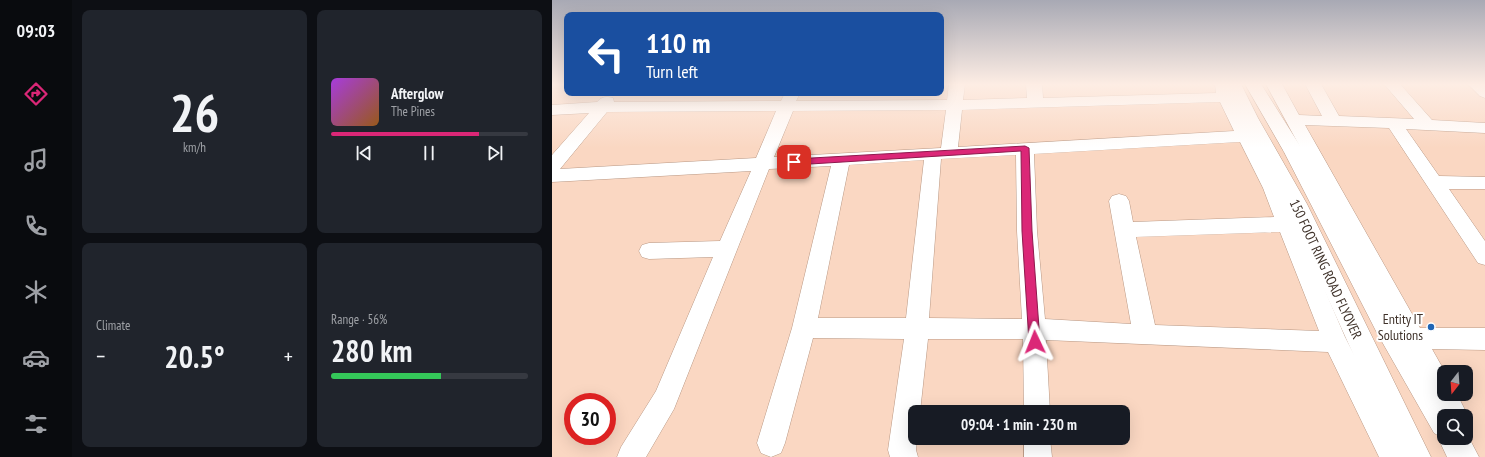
<!DOCTYPE html>
<html lang="en">
<head>
<meta charset="utf-8">
<style>
  :root { --surface:#171b24; --page:#20242c; --text:#f1f3f6; --muted:#9ea1a6; --line:#363941; --accent:#db2777 }
  body { margin:0; font-family:"PT Sans Narrow",sans-serif; background:var(--page); color:var(--text); height:100vh; display:flex; flex-direction:column; font-size:15px; white-space:nowrap }
  * { box-sizing:border-box; margin:0 }
  p { font-size:13px; color:var(--muted) }
  .icon { flex:none; width:22px; height:22px; fill:none; stroke:currentColor; stroke-width:2; stroke-linecap:round; stroke-linejoin:round }
  .map { position:relative; flex:1; overflow:hidden }
  .sheet { display:flex; flex-direction:column; gap:10px; padding:10px; background:#0d0f14; width:480px }
  .sheet>* { flex:none }
  .banner { position:absolute; left:12px; top:12px; width:380px; height:84px; border-radius:8px; box-shadow:0 4px 16px #0002; background:#1a4fa0; color:#fff; overflow:hidden }
  .needle { width:26px; rotate:197deg }
  .tools { position:absolute; left:885px; top:365px; display:grid; gap:8px }
  .tools a { display:grid; place-items:center; width:36px; height:36px; border-radius:8px; background:var(--surface); box-shadow:0 4px 16px #0002; font-size:20px }
  .speed { position:absolute; left:12px; top:393px; display:flex; gap:8px; font-size:20px; font-weight:700; text-align:center }
  .speed>* { display:grid; place-content:center; width:52px; height:52px; border-radius:50%; background:var(--surface); box-shadow:0 4px 16px #0002; line-height:1 }
  .speed .limit { border:6px solid #d22; background:#fff; color:#111 }
  .pin { position:absolute; display:grid; place-items:center; width:34px; height:34px; color:#fff; margin:-17px; border-radius:8px; box-shadow:0 2px 6px #0006 }
  .me { position:absolute; width:44px; margin:-22px; rotate:358deg; stroke-linejoin:round; filter:drop-shadow(0 0 3px #0008) }
  .turn { display:flex; align-items:center; gap:14px; height:84px; padding:0 16px; font-size:18px }
  .turn .icon { width:52px; height:52px; stroke-width:2.5 }
  .turn b { display:block; font-size:28px; line-height:34px }
  .big { font-size:30px; font-weight:700; line-height:1.1 }
  .sheet .widget { flex:1; display:flex; flex-direction:column; justify-content:center; gap:6px; min-width:0; padding:0 14px; border-radius:8px; background:var(--page) }
  .sheet .dial { align-items:center; gap:0 }
  .dial b { font-size:52px; line-height:1 }
  .song { display:flex; align-items:center; gap:12px }
  .cover { width:48px; height:48px; border-radius:6px; background:linear-gradient(135deg,hsl(280 70% 55%),hsl(30 70% 35%)) }
  .played { height:4px; border-radius:2px; background:linear-gradient(90deg,var(--accent) 75%,var(--line) 75%) }
  .keys { display:flex; justify-content:space-around; direction:ltr }
  .heat { display:flex; justify-content:space-between; align-items:center; font-size:22px; direction:ltr }
  .charge { height:6px; border-radius:3px; background:linear-gradient(90deg,#34c759 56%,var(--line) 0) }
  .sheet .tiles { flex:1; display:grid; gap:10px; grid-template-columns:repeat(2,1fr) }
  .trip { position:absolute; left:356px; top:405px; width:222px; height:40px; border-radius:8px; background:var(--surface); box-shadow:0 4px 16px #0002; font-weight:700; line-height:40px; text-align:center }
  main { display:flex; flex:1; min-height:0 }
  .tab-bar { display:flex; flex-direction:column; width:72px; justify-content:space-around; align-items:center; background:#090b0e; color:var(--muted) }
  .tab-bar .icon { width:28px; height:28px }
  .tab-bar .active { color:var(--accent) }
  .tab-bar b { font-size:18px; color:var(--text) }
  .map>svg:first-child { display:block }
  .lines { fill:none; stroke-linecap:round; stroke-linejoin:round }
  .minor-casing { stroke:#b99884; stroke-width:1 }
  .highway-casing { stroke:#b99884; stroke-width:1 }
  .minor { fill:#fff; fill-rule:evenodd }
  .highway { fill:#fff; fill-rule:evenodd }
  .route { fill:#db2777; stroke:#8e194d }
  .poi-dot { fill:#1f65b5; stroke:#fff; stroke-width:1.5 }
  .labels { text-anchor:middle; stroke-width:4; stroke-linejoin:round; paint-order:stroke }
  .street-label { font-size:14px; fill:#3f322a; stroke:#fff }
  .poi-label { font-size:14px; fill:#3f322a; stroke:#fff; text-anchor:end }
</style>
</head>
<body>
<main>
<nav class="tab-bar">
<b>09:03</b>
<svg class="icon active" aria-label="directions" viewBox="0 0 24 24"><path d="M12 3l9 9-9 9-9-9zM9 14v-3h6M13 9l2 2-2 2"/></svg>
<svg class="icon" aria-label="music" viewBox="0 0 24 24"><path d="M9 18V5l10-2v13"/><circle cx="6" cy="18" r="3"/><circle cx="16" cy="16" r="3"/></svg>
<svg class="icon" aria-label="phone" viewBox="0 0 24 24"><path d="M5 4h4l2 5-3 2q2 4 5 5l2-3 5 2v4C11 20 4 13 5 4z"/></svg>
<svg class="icon" aria-label="climate" viewBox="0 0 24 24"><path d="M12 3v18M4 7l16 10M4 17L20 7"/></svg>
<svg class="icon" aria-label="car" viewBox="0 0 24 24"><path d="M5 17H2v-5l4-1 3-4h7l3 4 3 1v5h-3M9 17h6M6 11h13"/><circle cx="7" cy="17" r="2"/><circle cx="17" cy="17" r="2"/></svg>
<svg class="icon" aria-label="filters" viewBox="0 0 24 24"><path d="M4 7h16M4 17h16"/><circle cx="9" cy="7" r="2"/><circle cx="15" cy="17" r="2"/></svg>
</nav>
<section class="sheet">
<div class="tiles">
<div class="widget dial"><b>26</b><p>km/h</p></div>
<div class="widget">
<div class="song"><i class="cover"></i><div><b>Afterglow</b><p>The Pines</p></div></div>
<div class="played"></div>
<div class="keys"><svg class="icon" aria-label="previous" viewBox="0 0 24 24"><path d="M18 5L8 12l10 7zM5 5v14"/></svg><svg class="icon" aria-label="pause" viewBox="0 0 24 24"><path d="M8 5v14M16 5v14"/></svg><svg class="icon" aria-label="next" viewBox="0 0 24 24"><path d="M6 5l10 7-10 7zM19 5v14"/></svg></div>
</div>
<div class="widget"><p>Climate</p>
<div class="heat"><a>−</a><b class="big">20.5°</b><a>+</a></div>
</div>
<div class="widget"><p>Range · 56%</p><b class="big">280 km</b><div class="charge"></div></div>
</div>
</section>
<div class="map">
<svg width="933" height="457" viewBox="0 0 933 457">
  <rect width="100%" height="100%" fill="#fad7c2"/>
  <g class="lines">
    <defs>
      <path id="minor" d="M397,84h16l-2,16 64,-2 -1,-14h16l1,14 173,-5 -1,-9h14l4,13 48,91 64,149 62,120h-28l-51,-105 -282,-12 4,72h-26l-1,-73h-95l-8,73h-5v26h2l-1,12 2,7h-28l-2,-7 16,-111 -91,-1 -28,105 -4,10 -10,4 -10,-4 -4,-10 35,-115 39,-162 -62,3 -95,240 -28,48h-29l4,-10 35,-56 57,-134 -64,2 -7,-2 -3,-6 3,-6 7,-2 71,-2 31,-70 -199,11v-27l37,-42 -37,2v-10l45,-3c5,-5 8,-6 16,-4l1,4 167,-1 4,-8h12l2,2 -3,6 151,-1zM668,102l14,29 -276,16 4,-37zM394,110l-5,38 -167,9 19,-46zM224,111l-20,47 -196,11 47,-57zM688,142l23,46 11,29 -141,5 -4,-21 -3,-5 -7,-2 -7,2 -3,5 22,123 -86,-5 -8,-88 -3,-77zM464,155l1,76 5,88 -93,-1 12,-159zM372,160l-18,158h-88l31,-153zM728,232l39,99 -164,-6 -19,-88z
        M714,84h16l17,31 23,1 -17,-32h16l18,32 75,3 -30,-35h16l32,36 53,3v10l-79,-4 33,47 46,1v12h-36l36,52v24l-7,-2 -89,-135 -84,-3 115,203h65v22l-53,-1 13,23 -1,22h13l11,22 -2,5v-5h-22v6l-85,-166z
        M916,84h17v14l-5,-2z
        M472,438h26l2,19h-28z"/>
      <path id="highway" d="M673,84h16l17,34 49,86 124,253h-31l-115,-253 -45,-86z
        M693,84h16l43,68 91,165 59,96 2,3h-12v22h22v-6l13,25h-32l-9,-19 1,-2 -5,-3 -57,-100 -93,-181z"/>
    </defs>
    <use href="#minor" class="minor-casing"/>
    <use href="#highway" class="highway-casing"/>
    <use href="#minor" class="minor"/>
    <use href="#highway" class="highway"/>
  </g>
  <linearGradient id="sky" x2="0" y2="1"><stop stop-color="#a8a9b4"/><stop offset="0.57" stop-color="#fdede4"/><stop offset="1" stop-color="#fdede4" stop-opacity="0"/></linearGradient>
  <rect width="933" height="148" fill="url(#sky)"/>
  <path class="route" d="M473,146l4,2 3,83 8,111 -1,4 -4,1 -4,-1 -2,-4 -7,-111 -1,-80 -227,14 -4,-3 4,-3z"/>
  <circle class="poi-dot" cx="879" cy="327" r="4"/>
  <g class="labels">
    <g class="street-label">
      <text transform="translate(774 269) rotate(65)" y="5">150 FOOT RING ROAD FLYOVER</text>
    </g>
    <g class="poi-label">
      <text x="871" y="324">Entity IT<tspan x="871" dy="16">Solutions</tspan></text>
    </g>
  </g>
</svg>
<div class="tools">
<a><svg class="needle" viewBox="-14 -14 28 28"><path d="M0-13l5 13h-10z" fill="#e53935"/><path d="M0 13l5-13h-10z" fill="#9ea1a6"/></svg></a>
<a><svg class="icon" aria-label="search" viewBox="0 0 24 24"><circle cx="10" cy="10" r="6"/><path d="M15 15l6 6"/></svg></a>
</div>
<div class="speed"><div class="limit">30</div></div>
<div class="pin" style="left:242px;top:162px;background:#d93025"><svg class="icon" aria-label="arrive" viewBox="0 0 24 24"><path d="M6 21V4h12l-3 4 3 4H6"/></svg></div>
<svg class="me" style="left:483px;top:342px" viewBox="-20 -20 40 40"><path d="M0-17L14 15 0 8-14 15z" fill="#db2777" stroke="#fff" stroke-width="4"/></svg>
<div class="trip">09:04 · 1 min · 230 m</div>
<div class="banner">
<div class="turn"><svg class="icon" aria-label="left" viewBox="0 0 24 24"><path d="M17 20v-9H6M10 6l-5 5 5 5"/></svg><div><b>110 m</b>Turn left</div></div>
</div>
</div>
</main>
</body>
</html>
